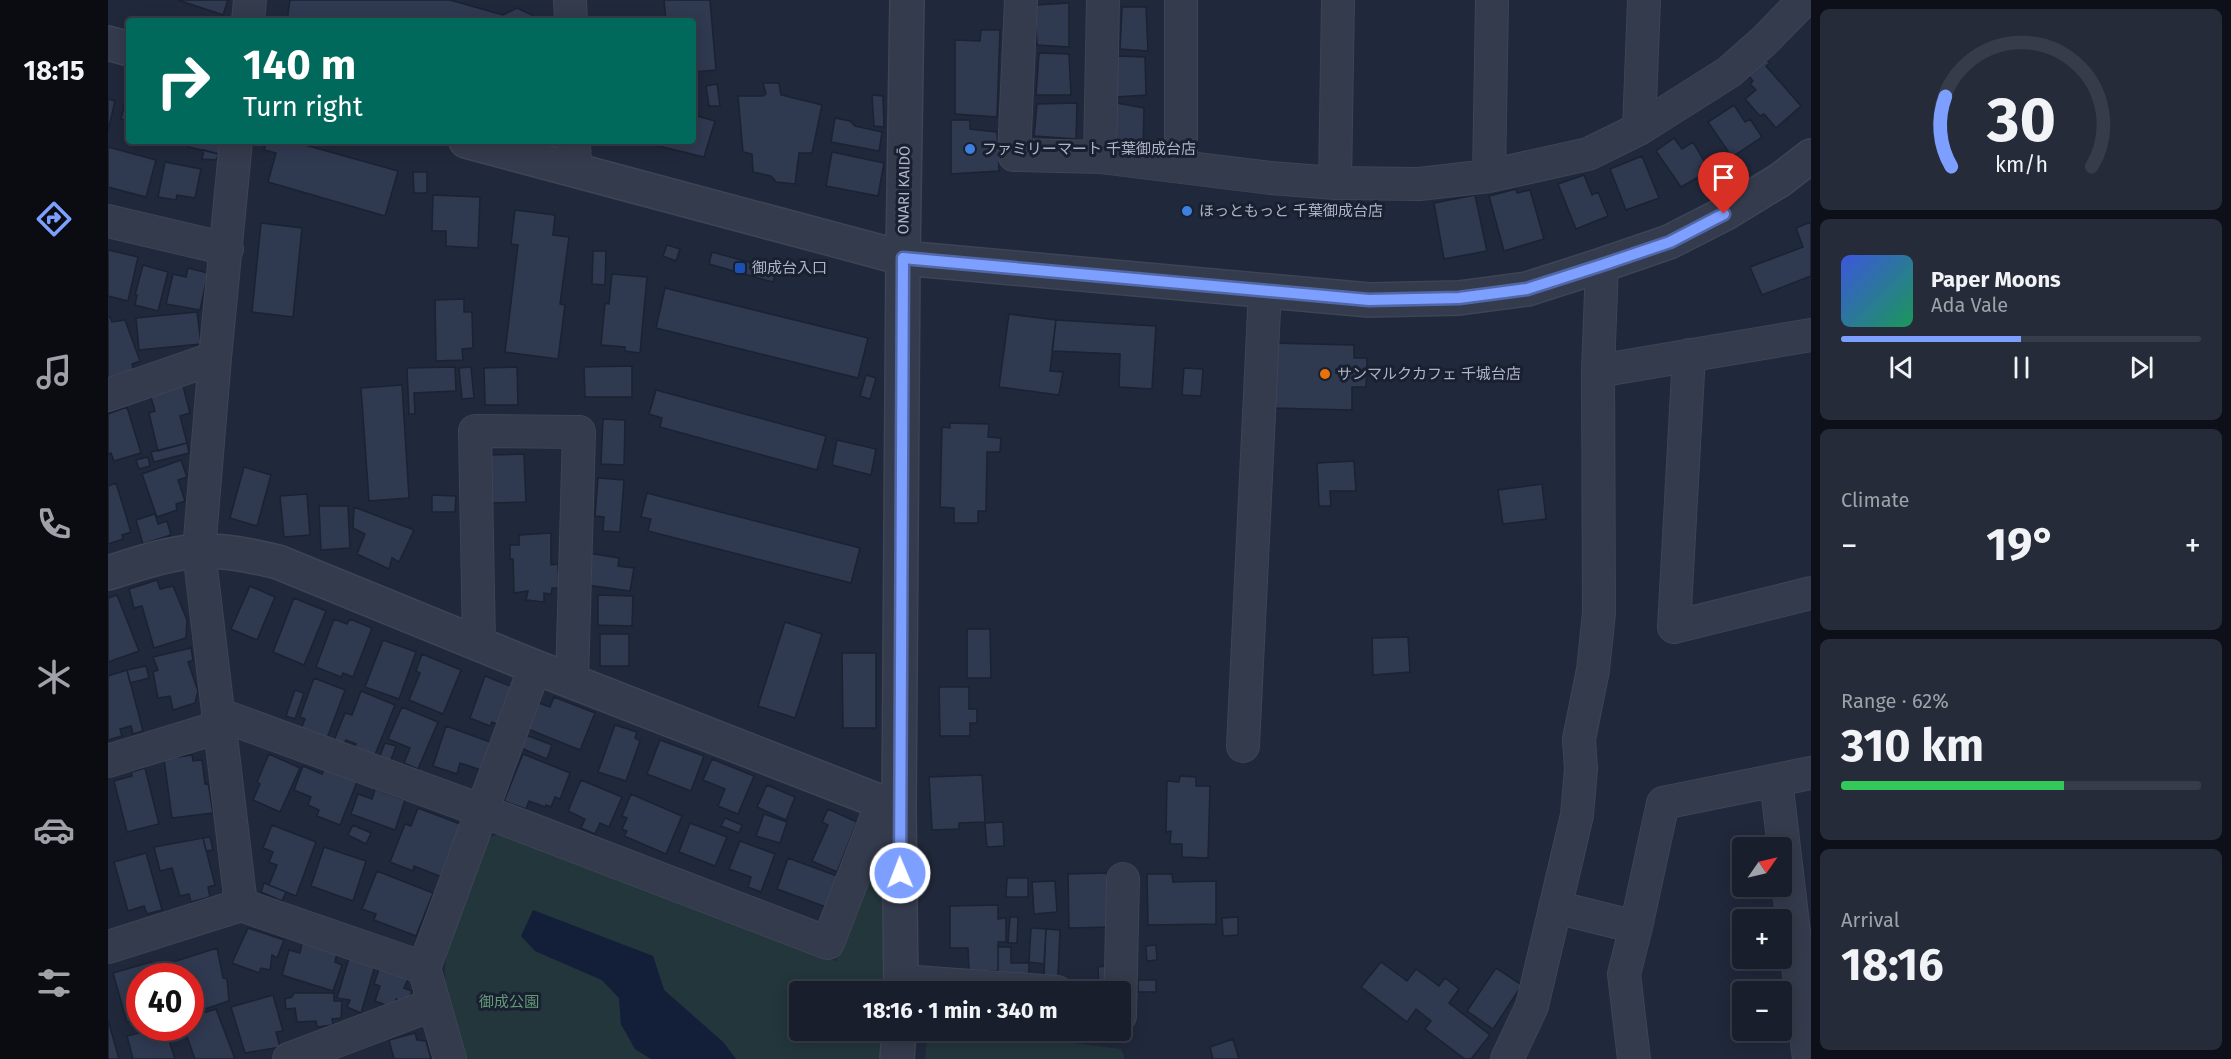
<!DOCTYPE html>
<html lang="en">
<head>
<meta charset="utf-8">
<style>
  :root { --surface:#181e2c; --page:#252b38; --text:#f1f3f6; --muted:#9fa2a9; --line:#363c48; --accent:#7d9fff }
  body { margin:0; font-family:"Fira Sans","Noto Sans JP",sans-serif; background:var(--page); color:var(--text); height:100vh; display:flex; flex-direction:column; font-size:22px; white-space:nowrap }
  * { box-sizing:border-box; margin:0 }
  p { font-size:20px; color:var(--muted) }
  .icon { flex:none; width:33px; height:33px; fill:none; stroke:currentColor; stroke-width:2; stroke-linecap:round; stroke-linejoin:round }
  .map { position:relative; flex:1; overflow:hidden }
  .drawer { display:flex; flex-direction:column; gap:9px; padding:9px; background:#0d1018; width:420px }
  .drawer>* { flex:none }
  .guide { position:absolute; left:18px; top:18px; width:570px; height:126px; border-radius:6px; box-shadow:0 3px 15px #0003,0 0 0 2px var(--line); background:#00695c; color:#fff; overflow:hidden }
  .needle { width:39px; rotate:56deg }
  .fabs { position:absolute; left:1624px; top:837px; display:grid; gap:12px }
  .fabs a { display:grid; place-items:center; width:60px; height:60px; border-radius:6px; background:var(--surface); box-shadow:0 3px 15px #0003,0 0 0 2px var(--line); font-size:30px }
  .speed { position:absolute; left:18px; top:963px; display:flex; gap:12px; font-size:30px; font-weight:700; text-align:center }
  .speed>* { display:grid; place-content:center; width:78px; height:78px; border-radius:50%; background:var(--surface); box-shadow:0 3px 15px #0003,0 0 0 2px var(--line); line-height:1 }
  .speed .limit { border:9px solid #d22; background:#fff; color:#111 }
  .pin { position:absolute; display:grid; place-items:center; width:51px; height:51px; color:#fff; margin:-62px -26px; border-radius:50% 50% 50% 0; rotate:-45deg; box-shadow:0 0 6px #0007 }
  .pin .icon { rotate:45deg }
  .me { position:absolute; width:66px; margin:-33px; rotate:359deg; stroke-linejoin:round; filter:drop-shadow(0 0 4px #0008) }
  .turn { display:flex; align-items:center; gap:21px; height:126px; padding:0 18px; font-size:27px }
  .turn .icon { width:78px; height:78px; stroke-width:2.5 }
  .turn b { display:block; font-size:42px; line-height:51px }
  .big { font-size:45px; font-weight:700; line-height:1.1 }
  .drawer .widget { flex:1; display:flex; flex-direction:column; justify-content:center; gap:9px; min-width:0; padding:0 21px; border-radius:9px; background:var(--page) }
  .drawer .dial { align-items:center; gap:0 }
  .dial svg { height:156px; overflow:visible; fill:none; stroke:var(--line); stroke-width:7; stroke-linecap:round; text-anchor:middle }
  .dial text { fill:var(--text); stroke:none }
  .song { display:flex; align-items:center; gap:18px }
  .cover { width:72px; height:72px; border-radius:9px; background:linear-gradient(135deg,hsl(230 70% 55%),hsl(150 70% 35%)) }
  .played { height:6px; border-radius:3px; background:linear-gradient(90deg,var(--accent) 50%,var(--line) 50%) }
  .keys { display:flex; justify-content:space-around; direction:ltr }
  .heat { display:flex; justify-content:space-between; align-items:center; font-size:33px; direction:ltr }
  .charge { height:9px; border-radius:4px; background:linear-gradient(90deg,#34c759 62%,var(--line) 0) }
  .trip { position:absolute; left:681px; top:981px; width:342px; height:60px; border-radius:6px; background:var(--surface); box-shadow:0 3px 15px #0003,0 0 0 2px var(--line); font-weight:700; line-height:60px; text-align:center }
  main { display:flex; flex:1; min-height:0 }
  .menu { display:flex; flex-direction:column; width:108px; justify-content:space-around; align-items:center; background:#0a0c12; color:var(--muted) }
  .menu .icon { width:42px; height:42px }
  .menu .on { color:var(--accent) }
  .menu b { font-size:27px; color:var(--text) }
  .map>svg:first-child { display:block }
  .green { fill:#22363c }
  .water { fill:#131e39 }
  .building { fill:#2f3950; stroke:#1b2232; stroke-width:1.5 }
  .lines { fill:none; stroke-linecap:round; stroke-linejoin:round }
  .minor-casing { stroke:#3d4455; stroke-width:34 }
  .tertiary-casing { stroke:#3d4455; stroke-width:36 }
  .minor { stroke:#343b4c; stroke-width:32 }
  .tertiary { stroke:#343b4c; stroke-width:33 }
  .route-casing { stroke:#5167a6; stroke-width:15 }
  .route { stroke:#7d9fff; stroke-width:10 }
  .shop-dot { fill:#3f7fe0; stroke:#192030; stroke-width:2 }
  .transit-dot { fill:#1a4fb4; stroke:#192030; stroke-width:2 }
  .food-dot { fill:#e8710a; stroke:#192030; stroke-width:2 }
  .labels { text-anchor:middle; stroke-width:6; stroke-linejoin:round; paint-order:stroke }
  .poi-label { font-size:15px; fill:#afb5c8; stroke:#192030; text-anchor:start }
  .street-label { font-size:15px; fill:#afb5c8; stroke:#192030 }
  .park-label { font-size:15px; fill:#649a77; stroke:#192030 }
</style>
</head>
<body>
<main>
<nav class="menu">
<b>18:15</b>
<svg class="icon on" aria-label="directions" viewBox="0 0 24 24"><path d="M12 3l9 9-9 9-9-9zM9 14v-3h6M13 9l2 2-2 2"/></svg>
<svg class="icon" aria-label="music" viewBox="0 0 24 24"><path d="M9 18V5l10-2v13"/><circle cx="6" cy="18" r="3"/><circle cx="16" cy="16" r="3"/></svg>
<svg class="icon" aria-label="phone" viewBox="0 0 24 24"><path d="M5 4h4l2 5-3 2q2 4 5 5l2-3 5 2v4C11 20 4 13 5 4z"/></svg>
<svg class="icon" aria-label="climate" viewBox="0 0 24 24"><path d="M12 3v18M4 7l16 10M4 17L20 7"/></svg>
<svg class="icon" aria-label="car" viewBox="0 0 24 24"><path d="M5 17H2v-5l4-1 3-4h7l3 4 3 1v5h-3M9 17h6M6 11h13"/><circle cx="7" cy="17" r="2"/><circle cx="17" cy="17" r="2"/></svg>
<svg class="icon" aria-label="filters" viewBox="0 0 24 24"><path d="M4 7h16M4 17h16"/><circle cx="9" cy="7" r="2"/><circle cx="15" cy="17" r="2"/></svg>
</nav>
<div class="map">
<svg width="1703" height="1059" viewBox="0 0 1703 1059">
  <rect width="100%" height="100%" fill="#20283b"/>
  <path class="green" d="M778,829l1,162 -87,1v38l85,1 -2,28h-147l-13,-17 -59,-52 -11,-34 -118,-5 67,29 17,18 2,26 14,25 16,10h-185c-8,-27 -21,-57 -21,-85 -1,-42 28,-97 43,-136l12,-4 336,127z
    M820,1031h47l146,18 4,10h-200z"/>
  <path class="water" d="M425,910l120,46 11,34 59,52 13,17h-85l-16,-10 -14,-25 -2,-26 -17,-18 -67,-29 -14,-15z"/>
  <path class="building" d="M70,0h50l-5,15z
    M182,0h160l53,15 14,-7 15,7 3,6h-248z
    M556,0h46l6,70 -23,2v-51h-27z
    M961,3v44l-32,-2 -2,-40z
    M1014,7h24l2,44 -28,-2z
    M873,30h19l-3,87 -42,-3v-74l25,1z
    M931,53l30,1 2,41h-35z
    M1009,56l28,1 1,38 -29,2z
    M1658,60l4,3 -4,3 35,40 -25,22 -12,-14 -4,2 -15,-17 11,-9 -6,-6 3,-3 -4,-5z
    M655,83h16l2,12 41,10 -10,48h-13l-4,31 -19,-2 -5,-6 -18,-4 -1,-18 -9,-2 -5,-56h25l3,-2z
    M609,84l3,22h-11l-3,-20z
    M19,95h2v26l-8,-2z
    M764,95l11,1 1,31 -10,-1z
    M0,99l7,2 -7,30z
    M1003,102l33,6 -1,41 -33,-2z
    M969,103l-1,36 -42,-3 3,-32z
    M1626,105l11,17 5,-3 12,18 -30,20 -24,-35z
    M585,115l22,6 -11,36 -66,-16h55z
    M727,118l15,3 5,5 27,6 -3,19 -48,-9z
    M843,120h19v9l27,3 2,39 -48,3z
    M1566,138l8,11 11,-7 13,22 -6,3 4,7 -23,13 -25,-36z
    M82,141h24l-1,3 8,2 -2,8 -30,-7z
    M159,141h24l107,30 -13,45 -117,-34 8,-29 -12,-3z
    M0,147l48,13 -10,37 -38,-10z
    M96,150l15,4 -3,6 -14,-1z
    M724,152l52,11 -6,33 -52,-10z
    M1534,156l17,42 -33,12 -16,-41z
    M57,162l36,7 -6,29 -18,-3 -1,5 -18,-3z
    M305,172h14v21h-13z
    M1476,175l8,20 6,-3 10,24 -32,13 -18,-45z
    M1408,189l1,4 13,-3 14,49 -40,12 -15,-55z
    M325,195l47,2 -2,51 -32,-2v-15h-14z
    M1367,195l12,56 -43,8 -10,-56z
    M407,210l40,5 -2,20 16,2 -9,67 5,1 -7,54 -53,-7 13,-107 -7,-1z
    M1703,222v54l-49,19 -12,-28 53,-20 -7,-19z
    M153,223l41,5 -9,89 -41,-5z
    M559,245l13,4 -4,12 -13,-5z
    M0,250l30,7 -10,44 -20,-5z
    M485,251h13l-1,34 -13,-1z
    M604,252l65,18 -4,12 -64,-18z
    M35,265l25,7 -10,39 -23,-6 2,-10h-2z
    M80,268l20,5 -8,37 -34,-6 7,-30 13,3z
    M504,274l35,3 -7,76 -15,-2v-4l-24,-2 4,-42 4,1z
    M557,288l203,50 -10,40 -202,-50z
    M356,299v13h8l1,36 -11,1 1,11 -27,1 -1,-61z
    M89,312l4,32 -62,6 -3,-32z
    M901,314l47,6 -6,51 13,1 -4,23 -60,-8z
    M0,317h2l2,5 13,-2 15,41 -8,3 2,8 -26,8z
    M948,320l100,6 -4,63 -33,-2 1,-33 -68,-3z
    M1164,343l82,2v13h13l-1,29h-14v23l-81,-2z
    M524,366v31h-47l-1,-30z
    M347,367l1,24 -42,2 1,21h-6l-2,-46z
    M363,367l3,31 -12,1 -3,-31z
    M409,367l1,38h-33l-1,-37z
    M1076,368l19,1 -2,27 -19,-1z
    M758,375l10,3 -6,21 -10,-3z
    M294,385l7,113 -40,3 -8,-113z
    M75,386l7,27 -10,3 7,27 -29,8 -9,-38 6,-2 -5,-17z
    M548,390l170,46 -9,34 -157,-43 2,-9 -13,-4z
    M19,407l14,46 -27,8 -3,-8 -3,1v-40z
    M495,419l22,1 -1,45 -23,-1z
    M842,423l39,1 -1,13 13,1 -1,14h-13l-1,59h-8v12h-24v-15l-14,-1 2,-80 8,1z
    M729,440l39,9 -5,26 -39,-10z
    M79,443l2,10 -35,9 -3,-10z
    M416,454l2,48 -35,1 -1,-48z
    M40,457l2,9 -11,3 -3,-9z
    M73,460l6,17 -9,3 7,21 -9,3 1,6 -20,7 -15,-43z
    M1246,461l2,30h-26l1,15h-12l-2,-43z
    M136,467l27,8 -14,51 -27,-8z
    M490,478l26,2 -4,52 -17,-1 1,-14 -9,-1z
    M8,483l15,49 -9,3 1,4 -15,5v-58z
    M1434,484l4,35 -43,5 -5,-34z
    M539,493l213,55 -9,35 -203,-52 3,-12 -10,-2z
    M199,494l3,41 -26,2 -4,-41z
    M324,495l24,1 -1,16h-23z
    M211,506h29l2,42 -29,2z
    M246,507l60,23 -15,32 -7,-4 -3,11 -32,-15 8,-20 -12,-6z
    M47,514l3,10 9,-3 4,14 -28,9 -7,-24z
    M443,533v32l7,-1 1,24h-7l-1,6 -7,-1v9l-18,-2 2,-9 -14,2 -1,-34h-3v-14h9v-10z
    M480,553l31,5 -1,8 16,2 -4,23 -43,-6z
    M49,580l3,9 13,-3 14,34 -1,18 -32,10 -12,-42 -8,2 -5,-19z
    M142,586l25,11 -18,43 -26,-11z
    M9,595l22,56 -31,11v-64z
    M490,595l35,1 -1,30 -34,-1z
    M186,598l32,13 -22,54 -31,-13z
    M226,619l13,5 3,-5 22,9 -19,49 -10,-4 -2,4 -25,-10z
    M677,622l37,12 -27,84 -37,-12z
    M859,629h23l1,49h-24z
    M492,634h29v32h-29z
    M1300,637l2,35 -37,3 -1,-37z
    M275,640l33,12 -17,47 -34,-12z
    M83,648l2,12 -5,2 10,29 -3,12 -22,7 -3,-14 -12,2 -5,-26 5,-2 -5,-13z
    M734,653h34v75h-33z
    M314,654l39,16 -18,44 -34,-14 11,-27 -4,-2z
    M38,666l3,12 -19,5 -3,-13z
    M19,670l16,61 -10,3 -2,-8 -11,3 2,7 -14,4v-64z
    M377,676l30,12 -14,38 -9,-4 -2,4 -20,-8z
    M206,678l31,12 -19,51 -26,-10 5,-12 -5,-2z
    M831,687h30v22h8v14h-7v13h-30z
    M187,690l9,3 -9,26 -9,-3z
    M253,691l34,14 -21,52 -20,-8 2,-5 -10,-4 -3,7 -10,-4 12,-30 7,2z
    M446,697l41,16 -15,37 -52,-21 11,-26 11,4z
    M294,707l36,15 -20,47 -14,-6 6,-15 -22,-9z
    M507,725l22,7 -2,6 5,3 -14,40 -28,-9z
    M338,726l47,17 -9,28 -24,-8 -3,11 -24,-8z
    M418,735l26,10 -5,14 -26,-11z
    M552,740l44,16 -13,35 -44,-17z
    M277,743l11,3 -7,19 -11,-4z
    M161,754l31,14 -20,44 -27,-12 7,-16 -3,-2z
    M415,754l47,19 -10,26 -5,-2 -4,10 -5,-2 -1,2 -16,-6 -3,8 -22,-8z
    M84,755l1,6 9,-1 3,24 3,-1 5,30 -41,5 -8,-59z
    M604,759l42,17 -16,38 -20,-8 7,-17 -22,-9z
    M195,766l19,8 2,-5 33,13 -17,43 -23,-9 2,-6 -11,-5 3,-8 -17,-7z
    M37,768l14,56 -32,8 -13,-51 18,-5 -1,-4z
    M874,775l3,47 -26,1v6l-27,1 -3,-53z
    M1072,776l16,1v9h14l-2,72 -26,-1v-13h-12l1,-13 -5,1 1,-51 12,1z
    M473,780l41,17 -13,30 -9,-4 -5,11 -14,-6 4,-9 -17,-8z
    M659,785l28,12 -9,23 -29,-13z
    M267,789l30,11 -10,30 -44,-16 7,-20 14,5z
    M523,794l51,22 -16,38 -42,-18 3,-5 -5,-2 5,-11 -5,-2z
    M310,808l45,17 -21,52 -28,-11 -1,5 -23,-9 15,-38 6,2z
    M720,809l29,13 -20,50 -25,-11 16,-36 -6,-3z
    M656,814l23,8 -7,21 -24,-7z
    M617,818l17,7 -3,8 -18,-7z
    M895,822l1,24 -17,1 -2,-24z
    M582,823l37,14 -12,29 -36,-14z
    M164,825l44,17 -20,54 -27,-11 8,-20 -8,-3 4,-10 -10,-4z
    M245,825l18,8 -5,11 -18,-9z
    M102,837l3,13 -7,1 -3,-13z
    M95,838l12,47 -7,2 2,10 -19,5 -2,-8 -9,2 -8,-28 -12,3 -6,-24z
    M632,841l35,13 -14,38 -13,-5 3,-10 -22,-8z
    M216,847l42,14 -13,40 -42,-15z
    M38,853l16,57 -15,4 -3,-8 -16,5 -14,-49z
    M680,858l49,18 -11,31 -49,-18z
    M269,871l56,22 -17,43 -42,-16 2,-6 -14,-5z
    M999,873l4,54 -42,1 -1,-54z
    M1039,874h25l1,8 43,-1v43l-68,1z
    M899,878h21v19h-22z
    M947,881l2,31 -23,2 -2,-32z
    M156,883l22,9 -4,9 -21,-9z
    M890,905v14l8,-1v24h-8v29h-29l-1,-23h-18v-42z
    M902,917h8l-1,26h-9z
    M1130,917v18l-15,1 -1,-18z
    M140,928l36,12 -7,18 -5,-3 -2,15 -9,-2 -2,5 -27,-10z
    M923,928l15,1 -2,35 -15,-2z
    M938,929l14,1 -2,46h-14z
    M194,943l35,10 -2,9 7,3 -9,26 -51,-16 7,-25 11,3z
    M1048,945l1,15 -10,1 -1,-15z
    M890,947h13v16h18v14h-31z
    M109,948l6,30 4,1 2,22 -36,12 -3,-11v-26h-13l-4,-14z
    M241,958l26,8 -14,47 -14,-6 3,-7 -13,-2z
    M43,962l4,14h-15v50l-7,2 -1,-7 -5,1 -14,-49z
    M1273,962l26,19 9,-12 23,17 6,-8 14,11 -10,14 41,32 -19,24h-6l-40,-30 6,-8 -15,-12 -9,13 -46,-35z
    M998,966l7,22 -14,1 -1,-22z
    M1388,968l26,17 -29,44 -26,-18z
    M271,969l29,10 -4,9 8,3 -5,13 -11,-5 -3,9 -18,-7 5,-15 -6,-2z
    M1030,980h18v12h-18z
    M186,993h40v8h8l-1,17 -9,1 1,6 -16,2 -1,-6 -19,1 -2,-14 -9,1 -1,-10 7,-2z
    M165,995l10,36 -7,1 4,15 -35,6 -14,-46z
    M108,1009l19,50h-40l-8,-22h-5l-3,-9h11v-11z
    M0,1020l11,39h-11z
    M50,1028h7l10,31h-42l-6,-23z
    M307,1033l2,7 9,1 5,18h-37l-5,-19z
    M1125,1039l6,20h-26l-3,-12z"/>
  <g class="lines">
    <defs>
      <path id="minor" d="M462,0l1,21
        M913,0l-7,155 86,2 170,21 65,5 84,1 70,-8 99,-22 51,-25 90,-57 35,-31 40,-41
        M1073,0v167
        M140,21l2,-21
        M1531,129l5,-129
        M128,141l-21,217 -16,193 42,354
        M466,141l1,29
        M992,157l3,-157
        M1381,176l3,-176
        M1227,183l3,-183
        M0,221l119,28
        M1581,355l-15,272 137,-34
        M1490,371l213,-36
        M0,395l107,-37
        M371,644l-4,-213 104,1 -7,249
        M110,714l265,97 345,132 54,-140
        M1135,746l22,-456
        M0,761l111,-34
        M1668,780l33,279
        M1447,907l81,20 -12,47 10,85
        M1528,927l27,-124 148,-30
        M0,947l133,-42 183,63
        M794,981l155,11
        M1012,1016l3,-137
        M181,1059l145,-55
        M342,1059l-26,-91 111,-301
        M1399,1059l25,-53 45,-191 4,-46 -2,-30 14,-69 6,-57 -1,-242 4,-106"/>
      <path id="tertiary" d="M0,43l21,6
        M358,141l437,117 466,42 90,-2 68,-9 75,-24 67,-23 55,-28 56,-34 31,-24
        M0,573c29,-9 60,-20 91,-22 27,-1 53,5 79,11l257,105 364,142
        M793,992l-2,-183 4,-551 4,-258
        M789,1059l2,-29"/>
    </defs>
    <use href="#minor" class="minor-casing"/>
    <use href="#tertiary" class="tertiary-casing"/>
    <use href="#minor" class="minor"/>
    <use href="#tertiary" class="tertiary"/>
  </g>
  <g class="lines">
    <defs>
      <path id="route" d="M792,873l3,-615 466,42 90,-2 68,-9 75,-24 68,-23 54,-28"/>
    </defs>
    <use href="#route" class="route-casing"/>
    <use href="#route" class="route"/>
  </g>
  <g class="shop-dot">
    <circle cx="862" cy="149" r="6"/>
    <circle cx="1079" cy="211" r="6"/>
  </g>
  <rect class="transit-dot" x="626" y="262" width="12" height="12" rx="3"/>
  <circle class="food-dot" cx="1217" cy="374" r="6"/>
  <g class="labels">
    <g class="poi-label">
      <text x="874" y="154">ファミリーマート 千葉御成台店</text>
      <text x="1091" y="216">ほっともっと 千葉御成台店</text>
      <text x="644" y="273">御成台入口</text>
      <text x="1229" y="379">サンマルクカフェ 千城台店</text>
    </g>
    <g class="street-label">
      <text transform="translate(796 190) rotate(-89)" y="5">ONARI KAIDŌ</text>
    </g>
    <g class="park-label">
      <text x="401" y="1007">御成公園</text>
    </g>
  </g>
</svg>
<div class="fabs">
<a><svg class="needle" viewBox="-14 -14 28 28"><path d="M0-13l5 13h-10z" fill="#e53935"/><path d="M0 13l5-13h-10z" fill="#9fa2a9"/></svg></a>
<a>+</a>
<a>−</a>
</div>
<div class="speed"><div class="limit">40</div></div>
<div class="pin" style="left:1616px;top:214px;background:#d93025"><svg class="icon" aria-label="arrive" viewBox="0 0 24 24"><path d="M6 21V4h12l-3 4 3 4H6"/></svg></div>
<svg class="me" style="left:792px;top:873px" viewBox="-20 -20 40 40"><circle r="17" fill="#7d9fff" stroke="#fff" stroke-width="3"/><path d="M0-11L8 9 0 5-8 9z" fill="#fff"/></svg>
<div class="trip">18:16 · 1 min · 340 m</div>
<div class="guide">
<div class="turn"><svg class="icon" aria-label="right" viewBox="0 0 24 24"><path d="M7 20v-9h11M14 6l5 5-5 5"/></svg><div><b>140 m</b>Turn right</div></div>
</div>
</div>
<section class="drawer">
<div class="widget dial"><svg viewBox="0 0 100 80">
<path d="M14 69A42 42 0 1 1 86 69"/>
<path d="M14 69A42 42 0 0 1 11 33" stroke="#7d9fff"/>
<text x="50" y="56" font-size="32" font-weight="700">30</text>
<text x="50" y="72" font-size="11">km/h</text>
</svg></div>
<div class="widget">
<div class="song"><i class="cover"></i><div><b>Paper Moons</b><p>Ada Vale</p></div></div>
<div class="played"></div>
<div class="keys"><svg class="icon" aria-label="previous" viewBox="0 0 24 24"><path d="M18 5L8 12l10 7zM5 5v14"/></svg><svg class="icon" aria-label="pause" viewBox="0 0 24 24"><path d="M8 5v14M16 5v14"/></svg><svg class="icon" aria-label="next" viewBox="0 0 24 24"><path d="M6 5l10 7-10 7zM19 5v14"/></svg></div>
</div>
<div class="widget"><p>Climate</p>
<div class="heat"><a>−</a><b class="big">19°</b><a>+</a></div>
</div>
<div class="widget"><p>Range · 62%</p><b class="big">310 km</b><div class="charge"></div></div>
<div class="widget"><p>Arrival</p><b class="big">18:16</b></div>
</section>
</main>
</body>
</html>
